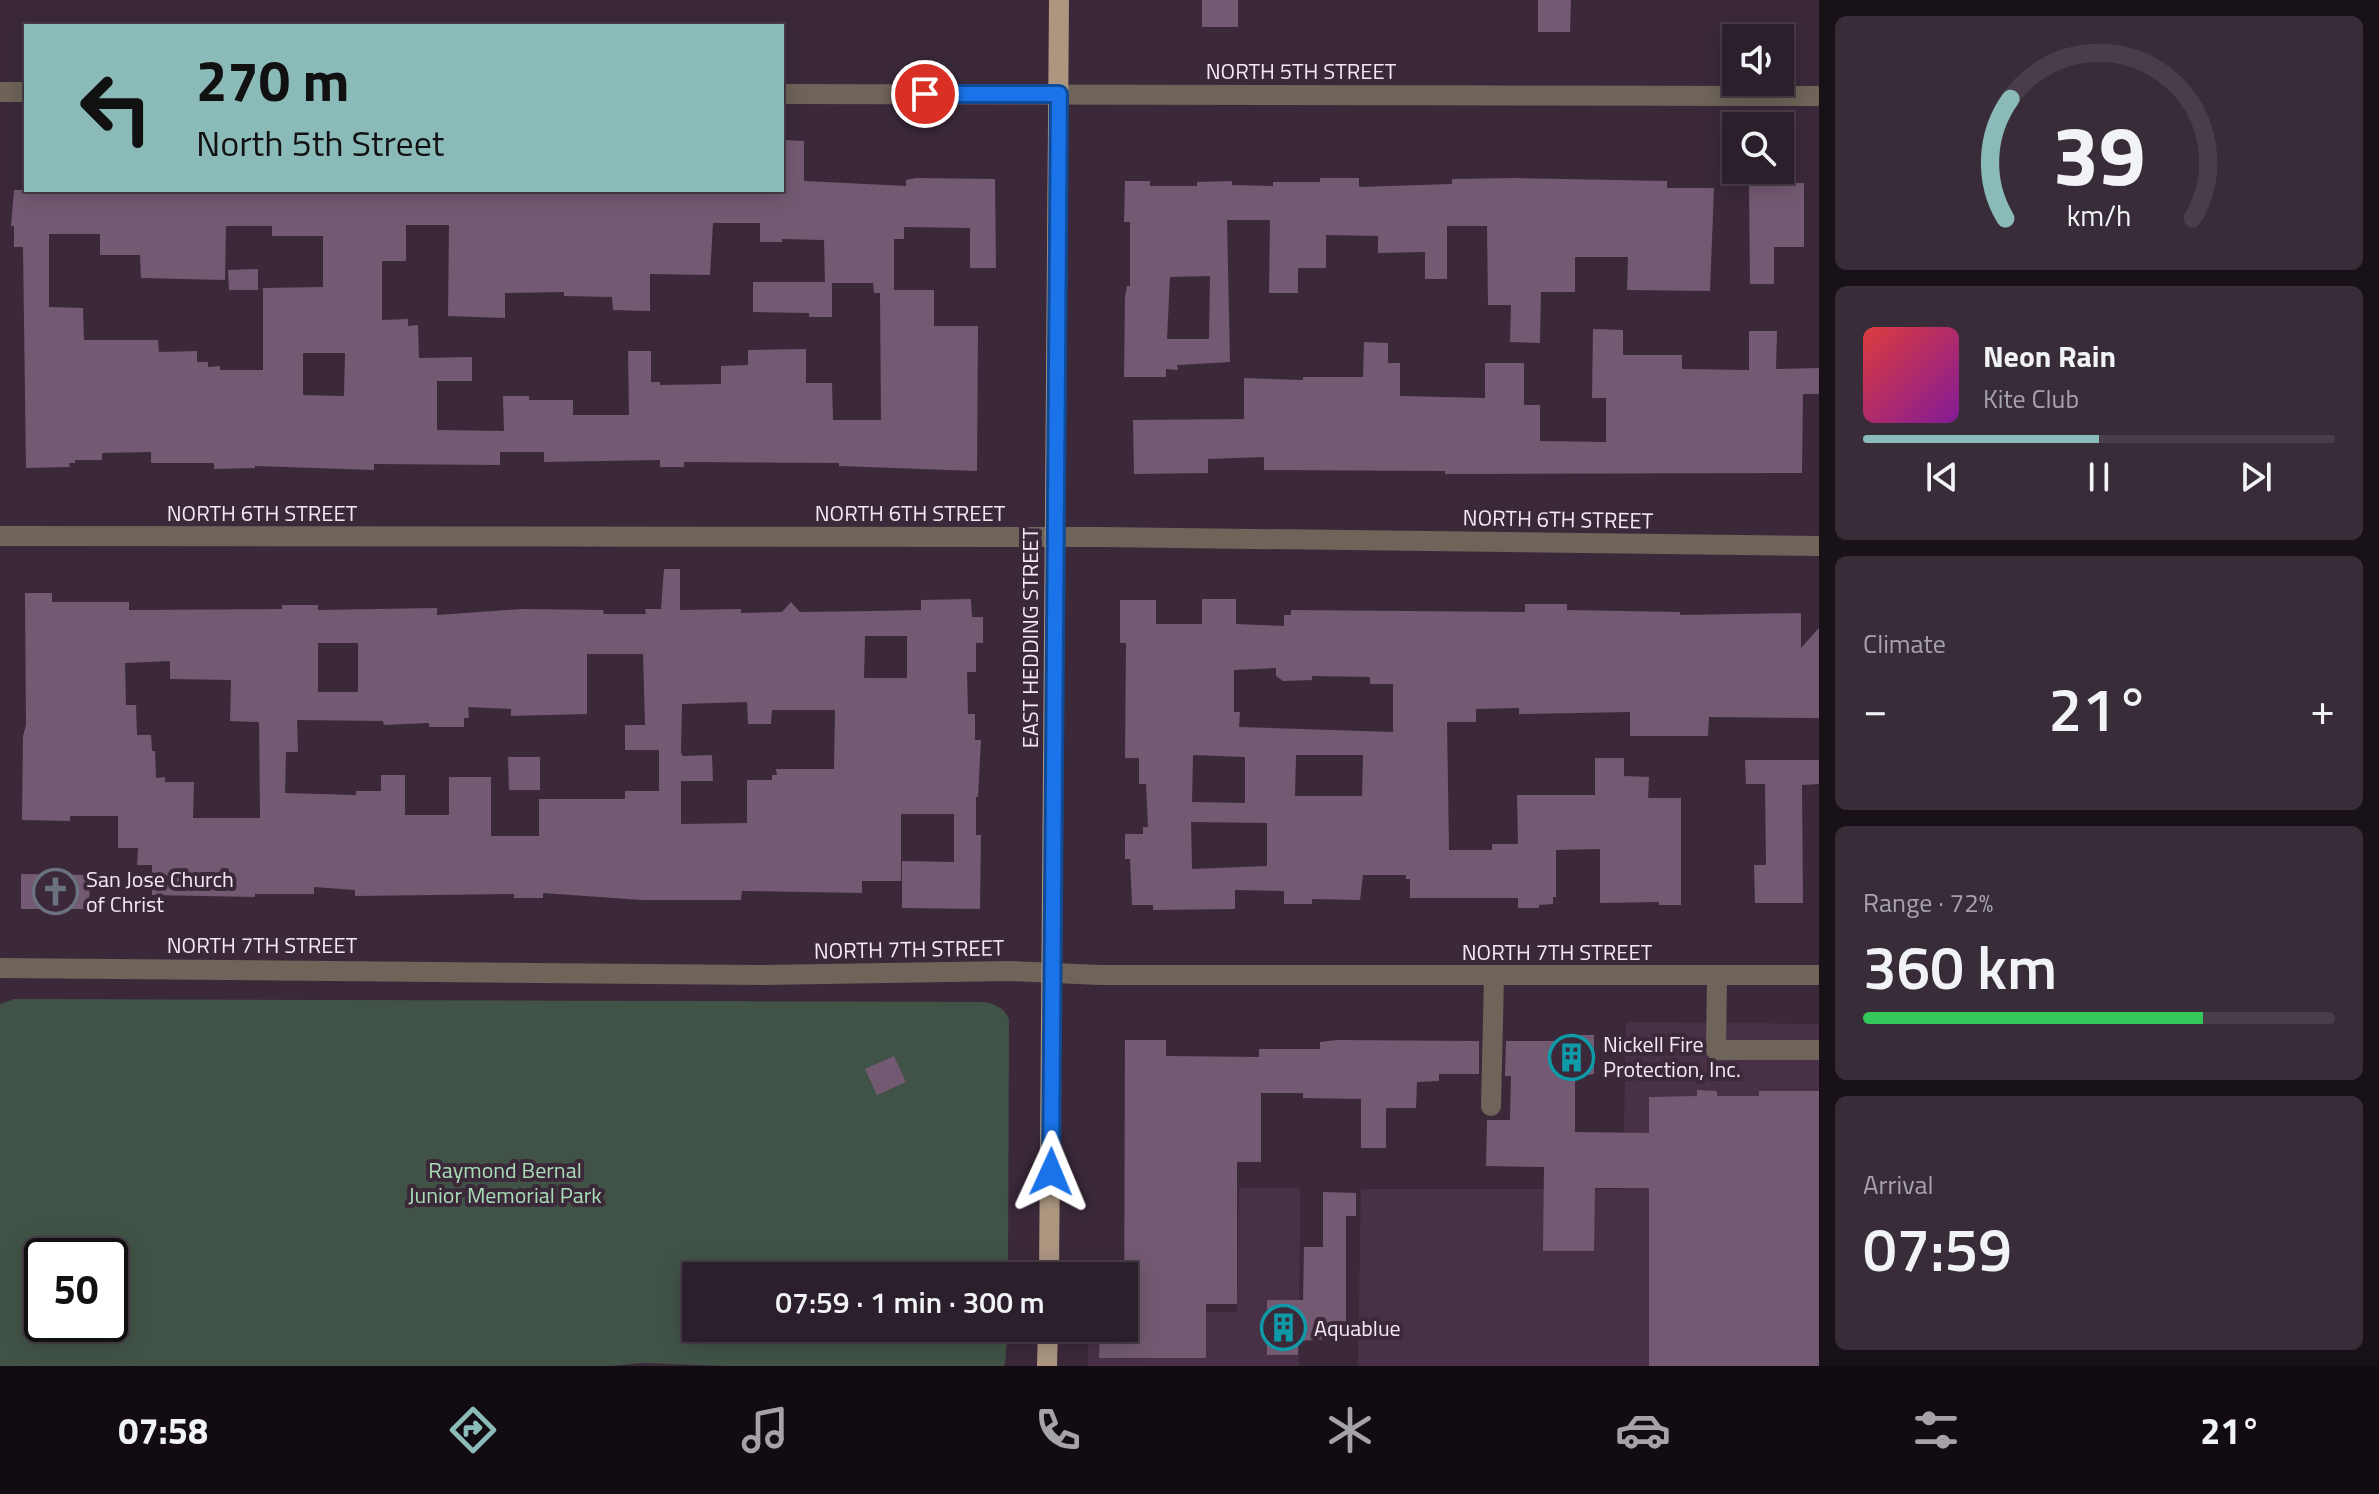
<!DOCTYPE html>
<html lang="en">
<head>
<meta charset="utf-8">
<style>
  :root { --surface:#2c1f2c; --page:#382c38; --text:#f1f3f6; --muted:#a6a2a9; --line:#483d48; --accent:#8bbbb9 }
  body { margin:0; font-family:"Titillium Web",sans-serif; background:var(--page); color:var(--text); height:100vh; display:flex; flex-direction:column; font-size:30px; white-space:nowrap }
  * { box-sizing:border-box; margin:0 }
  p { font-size:26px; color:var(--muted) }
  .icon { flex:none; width:44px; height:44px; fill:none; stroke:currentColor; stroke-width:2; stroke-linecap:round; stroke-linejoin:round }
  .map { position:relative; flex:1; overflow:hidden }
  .side { display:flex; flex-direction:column; gap:16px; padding:16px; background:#181118; width:560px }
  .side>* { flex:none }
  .guide { position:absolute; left:24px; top:24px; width:760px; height:168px; border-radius:0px; box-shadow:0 4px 20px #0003,0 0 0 2px var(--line); background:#8bbbb9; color:#111; overflow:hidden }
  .tools { position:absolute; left:1722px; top:24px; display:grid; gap:16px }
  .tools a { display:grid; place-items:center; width:72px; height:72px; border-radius:0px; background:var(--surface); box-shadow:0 4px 20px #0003,0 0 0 2px var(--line); font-size:40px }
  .speed { position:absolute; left:24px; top:1238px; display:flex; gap:16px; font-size:40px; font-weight:700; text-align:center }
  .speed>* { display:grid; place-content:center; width:104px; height:104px; border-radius:50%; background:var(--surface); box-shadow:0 4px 20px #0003,0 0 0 2px var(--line); line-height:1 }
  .speed .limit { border:4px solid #111; border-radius:12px; background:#fff; color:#111 }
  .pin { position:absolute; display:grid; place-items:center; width:68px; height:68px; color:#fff; margin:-34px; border:4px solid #fff; border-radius:50%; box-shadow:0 2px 8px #0007 }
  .me { position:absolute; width:88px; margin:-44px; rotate:1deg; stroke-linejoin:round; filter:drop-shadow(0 0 6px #0008) }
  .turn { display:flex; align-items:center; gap:28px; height:168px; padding:0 40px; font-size:36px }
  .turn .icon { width:104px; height:104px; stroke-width:2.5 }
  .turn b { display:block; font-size:56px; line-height:68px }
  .big { font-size:60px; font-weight:600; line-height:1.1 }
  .side .tile { flex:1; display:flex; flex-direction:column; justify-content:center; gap:12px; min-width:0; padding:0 28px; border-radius:12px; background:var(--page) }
  .side .dial { align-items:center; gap:0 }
  .dial svg { height:208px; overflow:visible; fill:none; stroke:var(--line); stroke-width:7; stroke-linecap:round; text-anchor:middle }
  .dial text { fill:var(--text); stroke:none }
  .song { display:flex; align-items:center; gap:24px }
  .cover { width:96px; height:96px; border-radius:12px; background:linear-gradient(135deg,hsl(0 70% 55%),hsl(290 70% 35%)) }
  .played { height:8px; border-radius:4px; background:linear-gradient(90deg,var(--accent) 50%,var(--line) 50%) }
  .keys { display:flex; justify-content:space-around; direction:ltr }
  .heat { display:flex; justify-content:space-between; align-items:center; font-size:44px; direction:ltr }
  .charge { height:12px; border-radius:6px; background:linear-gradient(90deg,#34c759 72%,var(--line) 0) }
  .trip { position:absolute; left:682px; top:1262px; width:456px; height:80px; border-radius:0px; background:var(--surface); box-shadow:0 4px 20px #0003,0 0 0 2px var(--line); font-weight:600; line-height:80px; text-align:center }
  .dock { display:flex; height:128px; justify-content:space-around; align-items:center; background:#120c12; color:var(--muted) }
  .dock .icon { width:56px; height:56px }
  .dock .active { color:var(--accent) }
  .dock b { font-size:36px; color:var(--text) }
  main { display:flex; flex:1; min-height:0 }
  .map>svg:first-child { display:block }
  .built { fill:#483147 }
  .green { fill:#415346; fill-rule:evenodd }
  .building { fill:#735a72; fill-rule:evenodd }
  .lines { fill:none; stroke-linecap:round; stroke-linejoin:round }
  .minor { stroke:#6e6459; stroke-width:20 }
  .major { stroke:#ac9680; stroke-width:20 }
  .route-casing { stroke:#114b97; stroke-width:20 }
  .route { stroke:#1a73e8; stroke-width:14 }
  .labels { text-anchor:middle; stroke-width:8; stroke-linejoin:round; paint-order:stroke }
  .street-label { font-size:22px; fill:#f4e8f3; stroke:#3b293a }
  .poi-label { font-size:22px; fill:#f4e8f3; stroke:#3b293a; text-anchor:start }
  .park-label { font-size:22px; fill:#a8deb7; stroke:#3b293a }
</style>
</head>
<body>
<main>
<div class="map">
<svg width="1819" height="1366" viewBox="0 0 1819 1366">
  <rect width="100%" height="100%" fill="#3b293a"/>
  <path class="built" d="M1626,1022l193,2v342h-461l3,-177h262z
    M1239,1188h61l-1,178h-211v-38h36v-16h113z"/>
  <path class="green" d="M14,999l971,3c12,3 19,6 24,17l-1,257h-312v52h312l-3,36 -2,2h-277l-83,-3 -33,3h-610v-362zM42,1256h68v68h-68z"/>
  <path class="building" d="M1202,0h36v27h-36z
    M1538,0h33l-1,32h-32z
    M785,140l19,1v40l102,5v-6l10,-2 79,1 1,89h-26v-40l-66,-1v12h-10v51h40v36h44l-1,145 -138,-5v-3l-155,-1v5h-24v-7l-116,2v-10h-44v13l-126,-1v6l-119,-4v2l-41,1v-6h-63v-11l-49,1v7h-27v3h-6l1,4 -44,1 -3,-221h-9v-21h-3l3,-36h81v3h54v-3h633zM713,223h47v19h22v-3l42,1 1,42h-72v30l56,1v4h23v-34h41l1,10h6l1,127h-48l-1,-37h-26v-34l-58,1v15l-27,1v18l-61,1v-3h-9v-31h-23l1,64h-56v-15h-44v-4h-26l1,35 -67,-1v-49h35v-24l-53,1 -1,-33 -10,1v-7l-26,1v-59h24v-36h43l-1,91 57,2v-25l59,-1v4l48,1 1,13 37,1v-37l60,1zM226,226h46v10h51v51l-60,1v82h-43v-4l-12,1v-5h-11v-11l-38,1 -1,-12h-74l-1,-32 -34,-1v-73h51v21h40l1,23 84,2zM303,353h42l-1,43 -41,-1z
    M1320,178h39v9l93,-3v-5l65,-1 150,3v7h47l-4,103 -83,-1 1,-33h-53v35h-34l-1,51 -30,-1 1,-37h-23l-1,-79h-40v53h-22v-27l-47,1v-17l-52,-1v33h-28v25h-29l1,-73h-43l3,142 -53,3 1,5 -12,-1v8h-42l1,-80 2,-11h3v-64h-6l1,-41h25v5h47v-4l35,-1v4l41,1v-4h47zM1210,276l-1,63h-42l3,-62z
    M1749,183h55v64h-30v37h-24z
    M258,269v21h-29l-1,-20z
    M1593,329l30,1v25h59v14l67,1v-39h28l-1,38 43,-1v26h-16l-1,79 -357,1v-3l-181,-1v-13l-56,2v14l-74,1 -1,-54 111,-1v-41l59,2v-3h60l1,-35 24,1v20h12v33l85,2v-35h39v42h16v36l66,1v-44h-14z
    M664,569h16v41l61,-1v4l41,-1 9,-10 9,10 73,-1 48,-1v-10l50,-1 1,18h11v26h-7v29h-9l1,42h7v26h6l-3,57h-2v38h5l-1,74 -78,-1v-47l52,1v-48h-53v67h-39v12l-120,-2 -1,9h-99l-99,-7v5h-29v-4l-159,2v-6l-41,-3v7h-59v3l-103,-2v-30h-15l1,-17h-20v-32h-48v5l-48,-1 1,-84 3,-11 -1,-132h27v9h77v8l153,-1v-4h36v5l119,-2v7l85,-6 81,1 1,4h42l-1,-5h16zM865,636h42v42h-43zM318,643h40v49h-40zM587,654h56l2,71h-20v25h34v41h-34v8h-86v37h-48v-59h-42v38h-44v-40h-24v16h-25v4l-71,-2 1,-41h12l-1,-32 86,1 1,4 45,-2v4h35v-9h5l-1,-11 43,2v7l76,-2zM170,661v18l61,1 -1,41 29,1 1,96h-67l1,-36h-29v-5l-9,1 -1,-27h-3l-1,-16h-14l-1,-30h-10l-1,-42zM747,702l1,22h23l1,-14h63l-1,59h-58l1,6h-5v5h-25v43l-66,1v-43h32l-1,-26 -29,1 -2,-3 1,-49z
    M1202,599h34v25l48,2v-11h7v-5l234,2v-8h42v6l113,2v3l121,-2v35l18,-20v90l-110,-1 -1,19h-78v-24l-111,2v-6l-43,1v13h-29l2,128h43v-6h26l-1,-49h78v-37h29v18l25,1 -1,21h33v107h-22v-3l-59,1v-54l-44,1v47h-3v7l-14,1v3h-21v-10h-108v-19h-4v-4h-43l-3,25 -48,-1v5h-28v-13l-49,-1v19l-82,1v-5h-21l-2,-46h-5v-25h18v-7h5l-2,-43h-7v-26h-14l1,-115h-6v-43h36v24h46zM1276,668v8l7,5 29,-1v-4l58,1v7h23v48l-154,-5 1,-15h-6v-42zM1193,755l52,2v46l-53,-1zM1296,755h67l-1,41h-67zM1191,822l76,1v43l-75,3z
    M508,757h32v33h-31z
    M1745,760h74v24l-17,1 1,118h-48l-1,-38h12l-1,-81h-19z
    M21,874l69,1 -1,34h-68z
    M1567,1035h27v39l-19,3v55l74,1v-36l48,-1v-6l20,1v5h42v-5h60v275h-170v-178h-54l-1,63h-51l1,-84 -58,-1 1,-46h23l1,-44h-6l1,-35h61z
    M1125,1040h41v16l93,1v-8h61v-7l17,-2 138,1h4v33h-40v7l-22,1 -1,26h-30v40h-25v-49l-58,-1v-5h-42v69h-24v142h-31v54h-107l1,-30h24z
    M894,1056l12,26 -29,13 -12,-26z
    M1323,1192l33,1v23h-10v122l-48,3v14h-31v-55h36l1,-53h19z"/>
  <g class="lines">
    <path class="minor" d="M0,92h26
      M782,94l1037,2
      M0,536l1102,1 717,9
      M0,968l761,7 249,-4 90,4h719
      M1717,975l-1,75h103
      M1491,1106l3,-130"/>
    <path class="major" d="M1049,1276l10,-1276
      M1047,1366l1,-38"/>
  </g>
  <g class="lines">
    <defs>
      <path id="route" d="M925,94h134l-8,1078"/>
    </defs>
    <use href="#route" class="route-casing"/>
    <use href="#route" class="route"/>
  </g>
  <defs>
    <symbol id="church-ring" viewBox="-11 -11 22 22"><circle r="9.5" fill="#3b293a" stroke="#6b7280" stroke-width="1.5"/><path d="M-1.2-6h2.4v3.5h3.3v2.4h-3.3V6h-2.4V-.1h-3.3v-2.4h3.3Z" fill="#6b7280"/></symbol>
    <symbol id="building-ring" viewBox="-11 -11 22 22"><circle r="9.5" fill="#3b293a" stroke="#0f9aa8" stroke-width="1.5"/><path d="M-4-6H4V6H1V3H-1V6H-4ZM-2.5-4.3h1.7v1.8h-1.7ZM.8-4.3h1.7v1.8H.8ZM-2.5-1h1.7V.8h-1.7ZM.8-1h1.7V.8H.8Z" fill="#0f9aa8"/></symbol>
  </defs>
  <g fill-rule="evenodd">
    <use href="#church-ring" x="30" y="866" width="51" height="51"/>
    <use href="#building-ring" x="1546" y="1032" width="51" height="51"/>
    <use href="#building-ring" x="1258" y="1302" width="51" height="51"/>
  </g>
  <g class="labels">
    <g class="street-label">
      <text x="1301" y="79">NORTH 5TH STREET</text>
      <text x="262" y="521">NORTH 6TH STREET</text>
      <text x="910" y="521">NORTH 6TH STREET</text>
      <text transform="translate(1558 519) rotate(1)" y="8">NORTH 6TH STREET</text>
      <text transform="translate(1030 638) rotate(-90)" y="8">EAST HEDDING STREET</text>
      <text x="262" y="953">NORTH 7TH STREET</text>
      <text transform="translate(909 949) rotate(-1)" y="8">NORTH 7TH STREET</text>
      <text x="1557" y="960">NORTH 7TH STREET</text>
    </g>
    <g class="poi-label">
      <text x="86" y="887">San Jose Church<tspan x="86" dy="25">of Christ</tspan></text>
      <text x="1603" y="1052">Nickell Fire<tspan x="1603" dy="25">Protection, Inc.</tspan></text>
      <text x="1314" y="1336">Aquablue</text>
    </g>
    <g class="park-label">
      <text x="505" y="1178">Raymond Bernal<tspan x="505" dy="25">Junior Memorial Park</tspan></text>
    </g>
  </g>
</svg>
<div class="tools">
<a><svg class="icon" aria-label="sound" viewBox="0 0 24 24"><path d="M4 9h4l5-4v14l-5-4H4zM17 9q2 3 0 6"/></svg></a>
<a><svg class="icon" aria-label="search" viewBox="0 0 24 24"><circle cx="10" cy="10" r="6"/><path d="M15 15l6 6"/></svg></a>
</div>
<div class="speed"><div class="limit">50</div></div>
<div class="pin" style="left:925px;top:94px;background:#d93025"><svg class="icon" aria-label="arrive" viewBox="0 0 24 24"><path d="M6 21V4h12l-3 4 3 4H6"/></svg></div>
<svg class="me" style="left:1051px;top:1172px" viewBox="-20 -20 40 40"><path d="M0-17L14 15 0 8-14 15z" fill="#1a73e8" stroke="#fff" stroke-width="4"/></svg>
<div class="trip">07:59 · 1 min · 300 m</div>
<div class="guide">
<div class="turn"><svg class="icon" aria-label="left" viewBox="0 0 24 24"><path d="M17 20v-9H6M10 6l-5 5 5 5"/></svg><div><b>270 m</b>North 5th Street</div></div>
</div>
</div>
<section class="side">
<div class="tile dial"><svg viewBox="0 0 100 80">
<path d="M14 69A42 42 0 1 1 86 69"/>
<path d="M14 69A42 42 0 0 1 16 23" stroke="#8bbbb9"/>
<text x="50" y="56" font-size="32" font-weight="700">39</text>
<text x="50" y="72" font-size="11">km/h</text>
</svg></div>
<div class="tile">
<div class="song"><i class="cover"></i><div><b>Neon Rain</b><p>Kite Club</p></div></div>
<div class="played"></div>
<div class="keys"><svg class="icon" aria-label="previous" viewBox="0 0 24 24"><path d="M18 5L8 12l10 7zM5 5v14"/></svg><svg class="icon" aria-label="pause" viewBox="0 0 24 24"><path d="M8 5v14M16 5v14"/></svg><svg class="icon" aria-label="next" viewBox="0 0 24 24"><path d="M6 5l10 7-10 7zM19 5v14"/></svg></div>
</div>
<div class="tile"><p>Climate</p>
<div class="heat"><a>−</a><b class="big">21°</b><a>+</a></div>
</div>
<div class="tile"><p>Range · 72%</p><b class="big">360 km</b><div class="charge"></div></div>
<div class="tile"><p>Arrival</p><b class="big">07:59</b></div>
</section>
</main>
<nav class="dock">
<b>07:58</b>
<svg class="icon active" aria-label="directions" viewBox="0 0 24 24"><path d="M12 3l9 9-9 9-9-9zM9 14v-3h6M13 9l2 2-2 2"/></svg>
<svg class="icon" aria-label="music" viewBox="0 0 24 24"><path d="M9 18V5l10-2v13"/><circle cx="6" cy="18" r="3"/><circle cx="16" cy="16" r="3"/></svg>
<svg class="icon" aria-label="phone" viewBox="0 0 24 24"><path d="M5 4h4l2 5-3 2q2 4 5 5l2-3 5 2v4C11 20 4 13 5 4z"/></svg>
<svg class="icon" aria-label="climate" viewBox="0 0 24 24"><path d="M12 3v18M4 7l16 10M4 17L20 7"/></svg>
<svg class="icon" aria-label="car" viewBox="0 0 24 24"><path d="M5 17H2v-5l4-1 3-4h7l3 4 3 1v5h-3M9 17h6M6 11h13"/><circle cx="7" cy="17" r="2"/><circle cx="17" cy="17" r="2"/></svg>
<svg class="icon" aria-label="filters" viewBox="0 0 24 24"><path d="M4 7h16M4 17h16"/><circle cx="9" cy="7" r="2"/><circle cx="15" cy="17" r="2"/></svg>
<b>21°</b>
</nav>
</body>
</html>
